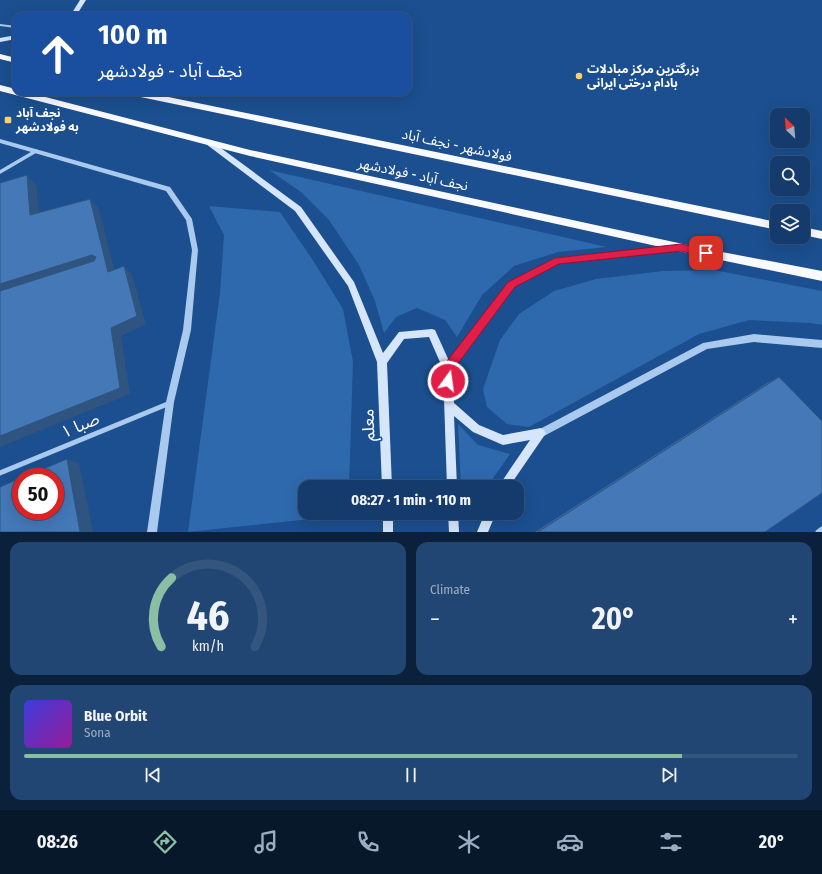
<!DOCTYPE html>
<html lang="en">
<head>
<meta charset="utf-8">
<style>
  :root { --surface:#143b6b; --page:#214673; --text:#f1f3f6; --muted:#9dadc1; --line:#33557e; --accent:#8abfa5 }
  body { margin:0; font-family:"Fira Sans Condensed","Noto Sans Arabic",sans-serif; background:var(--page); color:var(--text); height:100vh; display:flex; flex-direction:column; font-size:15px; white-space:nowrap }
  * { box-sizing:border-box; margin:0 }
  p { font-size:13px; color:var(--muted) }
  .icon { flex:none; width:22px; height:22px; fill:none; stroke:currentColor; stroke-width:2; stroke-linecap:round; stroke-linejoin:round }
  .map { position:relative; height:532px; overflow:hidden }
  .sheet { display:flex; flex-direction:column; gap:10px; padding:10px; background:#0b203b; flex:1 }
  .sheet>* { flex:none }
  .guide { position:absolute; left:12px; top:12px; width:400px; height:84px; border-radius:12px; box-shadow:0 4px 16px #0002,0 0 0 1px var(--line); background:#1a4fa0; color:#fff; overflow:hidden }
  .needle { width:26px; rotate:334deg }
  .controls { position:absolute; left:770px; top:108px; display:grid; gap:8px }
  .controls a { display:grid; place-items:center; width:40px; height:40px; border-radius:8px; background:var(--surface); box-shadow:0 4px 16px #0002,0 0 0 1px var(--line); font-size:20px }
  .speed { position:absolute; left:12px; top:468px; display:flex; gap:8px; font-size:20px; font-weight:700; text-align:center }
  .speed>* { display:grid; place-content:center; width:52px; height:52px; border-radius:50%; background:var(--surface); box-shadow:0 4px 16px #0002,0 0 0 1px var(--line); line-height:1 }
  .speed .limit { border:6px solid #d22; background:#fff; color:#111 }
  .pin { position:absolute; display:grid; place-items:center; width:34px; height:34px; color:#fff; margin:-17px; border-radius:8px; box-shadow:0 2px 6px #0006 }
  .me { position:absolute; width:44px; margin:-22px; rotate:14deg; stroke-linejoin:round; filter:drop-shadow(0 0 3px #0008) }
  .turn { display:flex; align-items:center; gap:14px; height:84px; padding:0 20px; font-size:18px }
  .turn .icon { width:52px; height:52px; stroke-width:2.5 }
  .turn b { display:block; font-size:28px; line-height:34px }
  .big { font-size:30px; font-weight:700; line-height:1.1 }
  .sheet .widget { flex:1; display:flex; flex-direction:column; justify-content:center; gap:6px; min-width:0; padding:0 14px; border-radius:12px; background:var(--page) }
  .sheet .dial { align-items:center; gap:0 }
  .dial svg { height:104px; overflow:visible; fill:none; stroke:var(--line); stroke-width:7; stroke-linecap:round; text-anchor:middle }
  .dial text { fill:var(--text); stroke:none }
  .song { display:flex; align-items:center; gap:12px }
  .cover { width:48px; height:48px; border-radius:6px; background:linear-gradient(135deg,hsl(240 70% 55%),hsl(300 70% 35%)) }
  .played { height:4px; border-radius:2px; background:linear-gradient(90deg,var(--accent) 85%,var(--line) 85%) }
  .keys { display:flex; justify-content:space-around; direction:ltr }
  .heat { display:flex; justify-content:space-between; align-items:center; font-size:22px; direction:ltr }
  .sheet .tiles { flex:1; display:grid; gap:10px; grid-template-columns:1fr 1fr }
  .widget:last-child { grid-column:span 2 }
  .trip { position:absolute; left:298px; top:480px; width:226px; height:40px; border-radius:12px; background:var(--surface); box-shadow:0 4px 16px #0002,0 0 0 1px var(--line); font-weight:700; line-height:40px; text-align:center }
  .menu { display:flex; height:64px; justify-content:space-around; align-items:center; background:#08182b; color:var(--muted) }
  .menu .icon { width:28px; height:28px }
  .menu .active { color:var(--accent) }
  .menu b { font-size:18px; color:var(--text) }
  .map>svg:first-child { display:block }
  .green { fill:#2e69ad }
  .lines { fill:none; stroke-linecap:round; stroke-linejoin:round }
  .service { stroke:#a9c9ee; stroke-width:2 }
  .minor-far1 { stroke:#a9c9ee; stroke-width:3.5 }
  .minor { stroke:#a9c9ee; stroke-width:5 }
  .tertiary { fill:#a9c9ee; fill-rule:evenodd }
  .secondary { fill:#d6e6fa; fill-rule:evenodd }
  .trunk { fill:#f8faff; fill-rule:evenodd }
  .wall { fill:#3a679d }
  .shaded-wall { fill:#305480 }
  .building { fill:#4478b7; stroke:#305480 }
  .route { fill:#e11d48; stroke:#92132f }
  .poi-dot { fill:#ffd166; stroke:#1b4f8f; stroke-width:1.5 }
  .labels { text-anchor:middle; stroke-width:3; stroke-linejoin:round; paint-order:stroke }
  .far-poi-label { font-size:12px; font-weight:bold; fill:#fff; stroke:#1b4f8f; text-anchor:start }
  .street-label { font-size:14px; fill:#fff; stroke:#1b4f8f }
  .near-street-label { font-size:17px; fill:#fff; stroke:#1b4f8f }
</style>
</head>
<body>
<div class="map">
<svg width="822" height="532" viewBox="0 0 822 532">
  <rect width="100%" height="100%" fill="#1b4f8f"/>
  <path class="green" d="M269,170l338,77 -49,5 -44,14 -32,29 -25,42 -12,-17 -28,-12 -21,9 -12,16 -9,-32 -16,-36 -30,-45 -28,-28z
    M209,206l71,6 34,50 29,47 10,53 -4,125h-44v26h43v2l-160,17 32,-239 4,-58z
    M714,270l108,21v34l-11,-2 -62,-3 -50,14 -170,93 -22,-3 -20,-17 -4,-18 17,-49 19,-26 35,-23 42,-12 67,-8z
    M458,424l20,21 32,9 -23,33h-26z"/>
  <g class="lines">
    <path class="service" d="M0,25l16,2"/>
    <path class="minor-far1" d="M0,172l36,-21"/>
    <path class="minor" d="M0,473l170,-70
      M818,532l4,-3"/>
    <path class="tertiary" d="M0,139l170,48 22,32 6,31 -7,80 -17,72 -17,130h-10l19,-130 17,-72 9,-80 -6,-30 -20,-29 -166,-48z
      M754,334l68,6v8l-68,-6 -47,7 -163,87 -3,1 -3,-1 -1,-3 1,-3 165,-87z"/>
    <path class="secondary" d="M80,0h6l-10,16h-6z
      M16,35v4l-16,3v-4z
      M206,140h4l91,67 53,75 29,71 16,-21 33,-3 3,1 14,31 59,-78 47,-25 125,-13 3,1 1,2 -1,2 -3,1 -121,12 -45,24 -61,83 1,33 25,22 24,10 38,-7 3,2 2,3 -2,3 -35,51h-11l32,-47 -27,5 -30,-13 -19,-16 3,71h-10l-4,-118 -14,-32 -25,2 -17,24 5,124h-10l-5,-125 -29,-76 -53,-75 -89,-67z
      M383,513h10v19h-10z
      M448,513h10l1,19h-10z
      M485,513h11l-8,19h-11z"/>
    <path class="trunk" d="M0,54l16,4v5l-16,-4z
      M0,85l16,4v3h10l224,58 456,99 116,22v10l-116,-24 -456,-101 -250,-65z
      M127,92h17l633,130v8l-646,-135z
      M803,227l19,4v8l-19,-4z"/>
  </g>
  <path class="wall" d="M779,377l-14,155h-230l232,-149z"/>
  <path class="shaded-wall" d="M27,175l9,10 5,40 -11,-10z
    M90,199l9,10 18,71 -9,-8z
    M92,255l9,9 -101,33v-13z
    M124,266l8,9 14,49 -25,12 9,58 -130,53v-11l111,-108z
    M67,459l12,4 14,69h-13z"/>
  <path class="building" d="M27,175l3,40 60,-16 18,73 16,-6 13,50 -26,12 9,60 -120,48v-145l94,-30 2,-4 -4,-2 -92,29v-101z
    M779,377l43,44v72l-57,39h-227z
    M67,459l13,73h-80v-45l21,-9v33h34v-34h-31z"/>
  <path class="route" d="M681,244l25,5 4,4 -4,4 -25,-6 -122,13 -44,23 -62,83v11l-1,4 -4,1 -4,-1 -1,-16 1,-4 64,-83 47,-24z"/>
  <g class="poi-dot">
    <circle cx="579" cy="76" r="4"/>
    <rect x="4" y="116" width="8" height="8" rx="2"/>
  </g>
  <g class="labels">
    <g class="far-poi-label">
      <text x="587" y="73">بزرگترین مرکز مبادلات<tspan x="587" dy="14">بادام درختی ایرانی</tspan></text>
      <text x="16" y="117">نجف آباد<tspan x="16" dy="14">به فولادشهر</tspan></text>
    </g>
    <g class="street-label">
      <text transform="translate(457 145) rotate(12)" y="5">فولادشهر - نجف آباد</text>
      <text transform="translate(413 174) rotate(12)" y="5">نجف آباد - فولادشهر</text>
    </g>
    <g class="near-street-label">
      <text transform="translate(80 425) rotate(-23)" y="6">صبا ۱</text>
      <text transform="translate(368 425) rotate(-92)" y="6">معلم</text>
    </g>
  </g>
</svg>
<div class="controls">
<a><svg class="needle" viewBox="-14 -14 28 28"><path d="M0-13l5 13h-10z" fill="#e53935"/><path d="M0 13l5-13h-10z" fill="#9dadc1"/></svg></a>
<a><svg class="icon" aria-label="search" viewBox="0 0 24 24"><circle cx="10" cy="10" r="6"/><path d="M15 15l6 6"/></svg></a>
<a><svg class="icon" aria-label="layers" viewBox="0 0 24 24"><path d="M12 4l9 5-9 5-9-5zM3 14l9 5 9-5"/></svg></a>
</div>
<div class="speed"><div class="limit">50</div></div>
<div class="pin" style="left:706px;top:253px;background:#d93025"><svg class="icon" aria-label="arrive" viewBox="0 0 24 24"><path d="M6 21V4h12l-3 4 3 4H6"/></svg></div>
<svg class="me" style="left:448px;top:381px" viewBox="-20 -20 40 40"><circle r="17" fill="#e11d48" stroke="#fff" stroke-width="3"/><path d="M0-11L8 9 0 5-8 9z" fill="#fff"/></svg>
<div class="trip">08:27 · 1 min · 110 m</div>
<div class="guide">
<div class="turn"><svg class="icon" aria-label="ahead" viewBox="0 0 24 24"><path d="M12 20V5M6 11l6-6 6 6"/></svg><div><b>100 m</b>نجف آباد - فولادشهر</div></div>
</div>
</div>
<section class="sheet">
<div class="tiles">
<div class="widget dial"><svg viewBox="0 0 100 80">
<path d="M14 69A42 42 0 1 1 86 69"/>
<path d="M14 69A42 42 0 0 1 22 16" stroke="#8abfa5"/>
<text x="50" y="56" font-size="32" font-weight="700">46</text>
<text x="50" y="72" font-size="11">km/h</text>
</svg></div>
<div class="widget"><p>Climate</p>
<div class="heat"><a>−</a><b class="big">20°</b><a>+</a></div>
</div>
<div class="widget">
<div class="song"><i class="cover"></i><div><b>Blue Orbit</b><p>Sona</p></div></div>
<div class="played"></div>
<div class="keys"><svg class="icon" aria-label="previous" viewBox="0 0 24 24"><path d="M18 5L8 12l10 7zM5 5v14"/></svg><svg class="icon" aria-label="pause" viewBox="0 0 24 24"><path d="M8 5v14M16 5v14"/></svg><svg class="icon" aria-label="next" viewBox="0 0 24 24"><path d="M6 5l10 7-10 7zM19 5v14"/></svg></div>
</div>
</div>
</section>
<nav class="menu">
<b>08:26</b>
<svg class="icon active" aria-label="directions" viewBox="0 0 24 24"><path d="M12 3l9 9-9 9-9-9zM9 14v-3h6M13 9l2 2-2 2"/></svg>
<svg class="icon" aria-label="music" viewBox="0 0 24 24"><path d="M9 18V5l10-2v13"/><circle cx="6" cy="18" r="3"/><circle cx="16" cy="16" r="3"/></svg>
<svg class="icon" aria-label="phone" viewBox="0 0 24 24"><path d="M5 4h4l2 5-3 2q2 4 5 5l2-3 5 2v4C11 20 4 13 5 4z"/></svg>
<svg class="icon" aria-label="climate" viewBox="0 0 24 24"><path d="M12 3v18M4 7l16 10M4 17L20 7"/></svg>
<svg class="icon" aria-label="car" viewBox="0 0 24 24"><path d="M5 17H2v-5l4-1 3-4h7l3 4 3 1v5h-3M9 17h6M6 11h13"/><circle cx="7" cy="17" r="2"/><circle cx="17" cy="17" r="2"/></svg>
<svg class="icon" aria-label="filters" viewBox="0 0 24 24"><path d="M4 7h16M4 17h16"/><circle cx="9" cy="7" r="2"/><circle cx="15" cy="17" r="2"/></svg>
<b>20°</b>
</nav>
</body>
</html>
